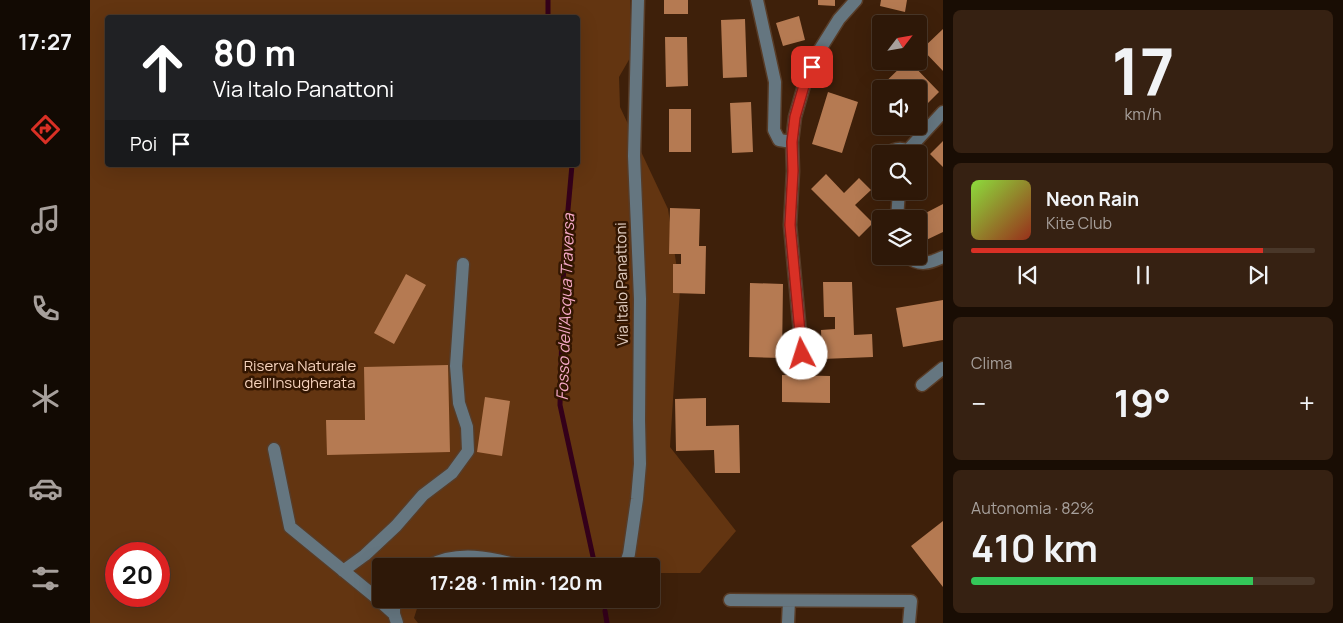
<!DOCTYPE html>
<html lang="it">
<head>
<meta charset="utf-8">
<style>
  :root { --surface:#2e1808; --page:#362112; --text:#f1f3f6; --muted:#a7a09c; --line:#493729; --accent:#d93025 }
  body { margin:0; font-family:Manrope,sans-serif; background:var(--page); color:var(--text); height:100vh; display:flex; flex-direction:column; font-size:19px; white-space:nowrap }
  * { box-sizing:border-box; margin:0 }
  p { font-size:16px; color:var(--muted) }
  .icon { flex:none; width:28px; height:28px; fill:none; stroke:currentColor; stroke-width:2; stroke-linecap:round; stroke-linejoin:round }
  .map { position:relative; flex:1; overflow:hidden }
  .panel { display:flex; flex-direction:column; gap:10px; padding:10px; background:#190d04; width:400px }
  .panel>* { flex:none }
  .hud { position:absolute; left:15px; top:15px; width:475px; height:152px; border-radius:5px; box-shadow:0 5px 20px #0002,0 0 0 1px var(--line); background:#202124; color:#fff; overflow:hidden }
  .needle { width:32px; rotate:59deg }
  .fabs { position:absolute; left:782px; top:15px; display:grid; gap:10px }
  .fabs a { display:grid; place-items:center; width:55px; height:55px; border-radius:5px; background:var(--surface); box-shadow:0 5px 20px #0002,0 0 0 1px var(--line); font-size:25px }
  .speed { position:absolute; left:15px; top:542px; display:flex; gap:10px; font-size:25px; font-weight:700; text-align:center }
  .speed>* { display:grid; place-content:center; width:65px; height:65px; border-radius:50%; background:var(--surface); box-shadow:0 5px 20px #0002,0 0 0 1px var(--line); line-height:1 }
  .speed .limit { border:8px solid #d22; background:#fff; color:#111 }
  .pin { position:absolute; display:grid; place-items:center; width:42px; height:42px; color:#fff; margin:-21px; border-radius:10px; box-shadow:0 2px 8px #0006 }
  .me { position:absolute; width:55px; margin:-28px; rotate:355deg; stroke-linejoin:round; filter:drop-shadow(0 0 4px #0008) }
  .turn { display:flex; align-items:center; gap:18px; height:105px; padding:0 25px; font-size:22px }
  .turn .icon { width:65px; height:65px; stroke-width:2.5 }
  .turn b { display:block; font-size:35px; line-height:42px }
  .then { display:flex; align-items:center; height:48px; padding:0 25px; background:#0003; gap:10px; font-size:19px }
  .big { font-size:38px; font-weight:700; line-height:1.1 }
  .panel .widget { flex:1; display:flex; flex-direction:column; justify-content:center; gap:8px; min-width:0; padding:0 18px; border-radius:8px; background:var(--page) }
  .panel .dial { align-items:center; gap:0 }
  .dial b { font-size:65px; line-height:1 }
  .song { display:flex; align-items:center; gap:15px }
  .cover { width:60px; height:60px; border-radius:8px; background:linear-gradient(135deg,hsl(90 70% 55%),hsl(10 70% 35%)) }
  .played { height:5px; border-radius:2px; background:linear-gradient(90deg,var(--accent) 85%,var(--line) 85%) }
  .keys { display:flex; justify-content:space-around; direction:ltr }
  .heat { display:flex; justify-content:space-between; align-items:center; font-size:28px; direction:ltr }
  .charge { height:8px; border-radius:4px; background:linear-gradient(90deg,#34c759 82%,var(--line) 0) }
  .trip { position:absolute; left:282px; top:558px; width:288px; height:50px; border-radius:5px; background:var(--surface); box-shadow:0 5px 20px #0002,0 0 0 1px var(--line); font-weight:700; line-height:50px; text-align:center }
  main { display:flex; flex:1; min-height:0 }
  .menu { display:flex; flex-direction:column; width:90px; justify-content:space-around; align-items:center; background:#120a03; color:var(--muted) }
  .menu .icon { width:35px; height:35px }
  .menu .selected { color:var(--accent) }
  .menu b { font-size:22px; color:var(--text) }
  .map>svg:first-child { display:block }
  .green { fill:#633511; fill-rule:evenodd }
  .lines { fill:none; stroke-linecap:round; stroke-linejoin:round }
  .stream { stroke:#34001a; stroke-width:5 }
  .building { fill:#b57a52 }
  .minor-casing { stroke:#583c27; stroke-width:15 }
  .minor { stroke:#657680; stroke-width:12 }
  .route-casing { stroke:#8d1f18; stroke-width:12 }
  .route { stroke:#d93025; stroke-width:9 }
  .labels { text-anchor:middle; stroke-width:5; stroke-linejoin:round; paint-order:stroke }
  .street-label { font-size:15px; fill:#e2cec1; stroke:#331601 }
  .park-label { font-size:15px; fill:#f6d3bd; stroke:#331601 }
  .water-label { font-size:16px; font-style:italic; fill:#f6a9c7; stroke:#331601 }
</style>
</head>
<body>
<main>
<nav class="menu">
<b>17:27</b>
<svg class="icon selected" aria-label="directions" viewBox="0 0 24 24"><path d="M12 3l9 9-9 9-9-9zM9 14v-3h6M13 9l2 2-2 2"/></svg>
<svg class="icon" aria-label="music" viewBox="0 0 24 24"><path d="M9 18V5l10-2v13"/><circle cx="6" cy="18" r="3"/><circle cx="16" cy="16" r="3"/></svg>
<svg class="icon" aria-label="phone" viewBox="0 0 24 24"><path d="M5 4h4l2 5-3 2q2 4 5 5l2-3 5 2v4C11 20 4 13 5 4z"/></svg>
<svg class="icon" aria-label="climate" viewBox="0 0 24 24"><path d="M12 3v18M4 7l16 10M4 17L20 7"/></svg>
<svg class="icon" aria-label="car" viewBox="0 0 24 24"><path d="M5 17H2v-5l4-1 3-4h7l3 4 3 1v5h-3M9 17h6M6 11h13"/><circle cx="7" cy="17" r="2"/><circle cx="17" cy="17" r="2"/></svg>
<svg class="icon" aria-label="filters" viewBox="0 0 24 24"><path d="M4 7h16M4 17h16"/><circle cx="9" cy="7" r="2"/><circle cx="15" cy="17" r="2"/></svg>
</nav>
<div class="map">
<svg width="853" height="623" viewBox="0 0 853 623">
  <rect width="100%" height="100%" fill="#3e200a"/>
  <path class="green" d="M0,0h540v58l-11,19 1,30 48,102 12,80 -10,158 66,84 -36,42h-49v-7h-270v33h39l-6,19 4,5h-328zM18,18h470v147h-470zM26,554h43v42h-43z
    M462,599h69l-1,10 -51,-2z"/>
  <g class="lines">
    <path class="stream" d="M458,0v18
      M482,165l-8,89 -4,151 35,161
      M515,611l2,12"/>
  </g>
  <path class="building" d="M574,0h24v14h-24z
    M728,0h17v6l-17,-1z
    M791,0h26l-2,12 -25,-6z
    M709,16l6,24 -22,6 -7,-23z
    M655,19l2,58 -24,1 -2,-58z
    M853,29v42l-21,-22z
    M575,37h22l1,49 -22,1z
    M817,61h2l30,31 -20,20v-23h-38v13l-8,-8z
    M738,92l30,10 -16,51 -30,-9z
    M661,102l2,50 -21,1 -2,-50z
    M579,109h22v43h-22z
    M853,141v26l-13,-13z
    M736,174l18,19 15,-15 12,12 -16,15 18,18 -14,14 -48,-48z
    M853,204v28l-21,10 -3,-7v-16h-5z
    M580,208l30,1 -1,37h7l-1,48 -32,-1v-29h8v-10h-12z
    M316,274l20,11 -32,59 -20,-11z
    M733,282h29l2,53 18,-1 1,23 -51,2 -1,-29 14,-1v-12h-11z
    M660,283l33,1 -1,74 -33,-1z
    M853,300v40l-40,7 -7,-39z
    M358,365l2,87 -123,3 -1,-35h39l-1,-53z
    M692,375l48,1v27l-48,-1z
    M395,397l25,4 -8,55 -25,-4z
    M616,398v28l33,-1 1,48h-25l-1,-23 -38,1 -1,-52z
    M853,521v66l-32,-41z"/>
  <g class="lines">
    <defs>
      <path id="minor" d="M667,0l18,82 -1,48 5,10 13,2
        M818,150l35,-38
        M797,154c9,-7 17,-7 26,0
        M807,219l2,-28
        M817,256c12,11 23,7 36,1
        M712,354l-12,-129 3,-54 -1,-29 3,-25 10,-35 14,-31 20,-32 17,-19
        M832,385l21,-17
        M184,449l16,78 83,68 21,19 3,9
        M338,566c29,-16 63,-9 92,0
        M535,566l4,-12 8,-55 3,-35 -1,-44 1,-121 -6,-143 4,-156
        M253,571l22,-16 31,-29 27,-31 29,-22 16,-22 -1,-24 -8,-24 -3,-37 7,-102
        M640,600l181,1 -2,22
        M304,614v-6l3,-9
        M698,623l1,-22"/>
    </defs>
    <use href="#minor" class="minor-casing"/>
    <use href="#minor" class="minor"/>
  </g>
  <g class="lines">
    <defs>
      <path id="route" d="M712,354l-12,-129 3,-54 -1,-29 3,-25 10,-35 7,-15"/>
    </defs>
    <use href="#route" class="route-casing"/>
    <use href="#route" class="route"/>
  </g>
  <g class="labels">
    <g class="street-label">
      <text transform="translate(532 284) rotate(-91)" y="5">Via Italo Panattoni</text>
    </g>
    <g class="park-label">
      <text x="210" y="371">Riserva Naturale<tspan x="210" dy="17">dell'Insugherata</tspan></text>
    </g>
    <g class="water-label">
      <text transform="translate(475 307) rotate(-88)" y="6">Fosso dell'Acqua Traversa</text>
    </g>
  </g>
</svg>
<div class="fabs">
<a><svg class="needle" viewBox="-14 -14 28 28"><path d="M0-13l5 13h-10z" fill="#e53935"/><path d="M0 13l5-13h-10z" fill="#a7a09c"/></svg></a>
<a><svg class="icon" aria-label="sound" viewBox="0 0 24 24"><path d="M4 9h4l5-4v14l-5-4H4zM17 9q2 3 0 6"/></svg></a>
<a><svg class="icon" aria-label="search" viewBox="0 0 24 24"><circle cx="10" cy="10" r="6"/><path d="M15 15l6 6"/></svg></a>
<a><svg class="icon" aria-label="layers" viewBox="0 0 24 24"><path d="M12 4l9 5-9 5-9-5zM3 14l9 5 9-5"/></svg></a>
</div>
<div class="speed"><div class="limit">20</div></div>
<div class="pin" style="left:722px;top:67px;background:#d93025"><svg class="icon" aria-label="arrive" viewBox="0 0 24 24"><path d="M6 21V4h12l-3 4 3 4H6"/></svg></div>
<svg class="me" style="left:712px;top:354px" viewBox="-20 -20 40 40"><circle r="19" fill="#fff"/><path d="M0-13L10 11 0 6-10 11z" fill="#d93025"/></svg>
<div class="trip">17:28 · 1 min · 120 m</div>
<div class="hud">
<div class="turn"><svg class="icon" aria-label="ahead" viewBox="0 0 24 24"><path d="M12 20V5M6 11l6-6 6 6"/></svg><div><b>80 m</b>Via Italo Panattoni</div></div>
<div class="then">Poi<svg class="icon" aria-label="arrive" viewBox="0 0 24 24"><path d="M6 21V4h12l-3 4 3 4H6"/></svg></div>
</div>
</div>
<section class="panel">
<div class="widget dial"><b>17</b><p>km/h</p></div>
<div class="widget">
<div class="song"><i class="cover"></i><div><b>Neon Rain</b><p>Kite Club</p></div></div>
<div class="played"></div>
<div class="keys"><svg class="icon" aria-label="previous" viewBox="0 0 24 24"><path d="M18 5L8 12l10 7zM5 5v14"/></svg><svg class="icon" aria-label="pause" viewBox="0 0 24 24"><path d="M8 5v14M16 5v14"/></svg><svg class="icon" aria-label="next" viewBox="0 0 24 24"><path d="M6 5l10 7-10 7zM19 5v14"/></svg></div>
</div>
<div class="widget"><p>Clima</p>
<div class="heat"><a>−</a><b class="big">19°</b><a>+</a></div>
</div>
<div class="widget"><p>Autonomia · 82%</p><b class="big">410 km</b><div class="charge"></div></div>
</section>
</main>
</body>
</html>
